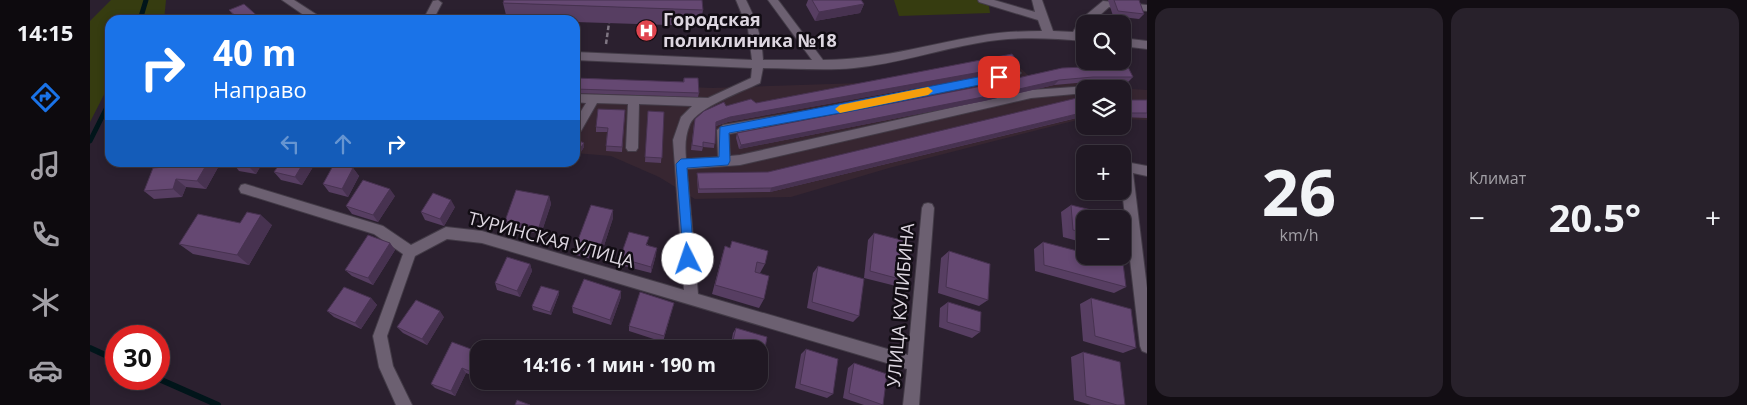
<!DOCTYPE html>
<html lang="ru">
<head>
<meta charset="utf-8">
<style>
  :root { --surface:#201823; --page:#28212b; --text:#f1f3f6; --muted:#a2a0a6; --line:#3d3741; --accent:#1a73e8 }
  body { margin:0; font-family:"Open Sans",sans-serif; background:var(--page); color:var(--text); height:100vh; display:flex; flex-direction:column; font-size:19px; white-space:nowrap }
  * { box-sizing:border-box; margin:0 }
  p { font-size:16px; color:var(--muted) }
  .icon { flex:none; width:28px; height:28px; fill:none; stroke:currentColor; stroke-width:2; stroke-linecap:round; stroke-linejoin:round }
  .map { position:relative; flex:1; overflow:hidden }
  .drawer { display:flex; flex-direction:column; gap:8px; padding:8px; background:#120d13; width:600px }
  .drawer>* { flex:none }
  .top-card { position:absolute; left:15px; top:15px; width:475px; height:152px; border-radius:15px; box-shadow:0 2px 8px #0003,0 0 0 1px var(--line); background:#1a73e8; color:#fff; overflow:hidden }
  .controls { position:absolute; left:986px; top:15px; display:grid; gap:10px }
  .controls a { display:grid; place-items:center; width:55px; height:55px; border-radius:10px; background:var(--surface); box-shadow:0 2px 8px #0003,0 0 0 1px var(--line); font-size:25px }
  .speed { position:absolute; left:15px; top:325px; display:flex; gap:10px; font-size:25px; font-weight:700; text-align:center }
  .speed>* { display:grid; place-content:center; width:65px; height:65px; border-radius:50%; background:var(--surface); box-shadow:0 2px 8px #0003,0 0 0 1px var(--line); line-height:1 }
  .speed .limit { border:8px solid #d22; background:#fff; color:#111 }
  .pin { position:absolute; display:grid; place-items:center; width:42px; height:42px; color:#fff; margin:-21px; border-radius:10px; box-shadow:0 2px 8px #0006 }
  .me { position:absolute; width:55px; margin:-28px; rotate:356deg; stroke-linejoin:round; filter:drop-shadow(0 0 4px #0008) }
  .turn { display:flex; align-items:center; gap:18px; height:105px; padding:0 25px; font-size:22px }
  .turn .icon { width:65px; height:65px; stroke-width:2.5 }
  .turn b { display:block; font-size:35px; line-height:42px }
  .lanes { display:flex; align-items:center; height:48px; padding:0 25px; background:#0003; justify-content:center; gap:25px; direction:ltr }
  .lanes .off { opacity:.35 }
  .big { font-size:38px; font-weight:700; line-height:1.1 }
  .drawer .card { flex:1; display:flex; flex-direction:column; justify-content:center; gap:8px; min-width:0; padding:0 18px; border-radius:15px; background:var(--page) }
  .drawer .dial { align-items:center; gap:0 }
  .dial b { font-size:65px; line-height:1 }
  .heat { display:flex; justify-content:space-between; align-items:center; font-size:28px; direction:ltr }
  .drawer .tiles { flex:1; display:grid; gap:8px; grid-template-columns:repeat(2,1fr) }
  .trip { position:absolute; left:380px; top:340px; width:298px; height:50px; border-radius:15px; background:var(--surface); box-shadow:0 2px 8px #0003,0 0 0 1px var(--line); font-weight:700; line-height:50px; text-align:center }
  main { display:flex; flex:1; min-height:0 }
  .tabs { display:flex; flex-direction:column; width:90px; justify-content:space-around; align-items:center; background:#0d0a0e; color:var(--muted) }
  .tabs .icon { width:35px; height:35px }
  .tabs .on { color:var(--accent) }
  .tabs b { font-size:22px; color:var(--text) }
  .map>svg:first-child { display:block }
  .industrial { fill:#372631 }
  .green { fill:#363c10 }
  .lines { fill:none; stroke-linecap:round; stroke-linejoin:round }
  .stream-far1 { stroke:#01151a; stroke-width:5 }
  .stream { stroke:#01151a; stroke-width:6 }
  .minor-casing { stroke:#433b47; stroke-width:2 }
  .path { stroke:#7f7683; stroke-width:2.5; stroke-dasharray:4.5 2.5; stroke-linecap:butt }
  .minor { fill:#6c6071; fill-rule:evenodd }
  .wall { fill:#573e62 }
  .shaded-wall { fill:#473250 }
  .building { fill:#654872; stroke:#473250 }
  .route { fill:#1a73e8; stroke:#114b97 }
  .slow { fill:#f59e0b }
  .labels { text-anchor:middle; stroke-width:5; stroke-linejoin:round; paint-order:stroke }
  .poi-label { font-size:18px; font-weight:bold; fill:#ddd6e0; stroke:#110c13; text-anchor:start }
  .street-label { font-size:18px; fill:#ddd6e0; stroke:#110c13 }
</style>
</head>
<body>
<main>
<nav class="tabs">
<b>14:15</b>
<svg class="icon on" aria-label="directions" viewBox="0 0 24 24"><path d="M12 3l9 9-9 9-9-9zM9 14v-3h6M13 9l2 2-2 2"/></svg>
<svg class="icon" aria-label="music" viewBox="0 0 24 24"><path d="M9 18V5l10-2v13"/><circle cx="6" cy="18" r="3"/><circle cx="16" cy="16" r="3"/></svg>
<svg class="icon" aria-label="phone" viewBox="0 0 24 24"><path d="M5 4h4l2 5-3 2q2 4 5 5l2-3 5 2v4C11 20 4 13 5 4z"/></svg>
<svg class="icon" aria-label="climate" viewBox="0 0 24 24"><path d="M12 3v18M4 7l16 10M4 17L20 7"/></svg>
<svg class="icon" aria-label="car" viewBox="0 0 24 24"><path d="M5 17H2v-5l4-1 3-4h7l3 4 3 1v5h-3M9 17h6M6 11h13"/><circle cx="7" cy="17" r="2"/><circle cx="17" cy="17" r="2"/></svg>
</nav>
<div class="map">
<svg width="1057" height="405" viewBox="0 0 1057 405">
  <rect width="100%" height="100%" fill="#2b202f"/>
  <path class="industrial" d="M922,60l19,18 91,-8 10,19 15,1v30l-24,-1 -1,-30h-37v29l-196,50 -98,29 -96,2 -36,-22 -48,-21 -36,-3v-71l137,6 150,-5z"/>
  <path class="green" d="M21,0h55l-2,20h-54v63l-20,39v-101z
    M804,0h94l2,13 -91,3z"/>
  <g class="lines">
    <path class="stream-far1" d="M50,20l6,-20
      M0,141l20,-40"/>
    <path class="stream" d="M0,348l26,12
      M69,379l59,26"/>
    <defs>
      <path id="minor" d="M192,0h12l31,20h-14z
        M348,0l4,3 -9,17h-10l10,-19z
        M646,0h10c10,19 16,38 17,60h49l-44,-60h10l45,60c54,0 103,-15 155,-24 21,-4 43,-5 64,-5l-4,-11 -59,-18 -1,-2h16l41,12 -3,-12h10l11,31 20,1 7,-12 23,-19 44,4v6l-38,-4 -19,17h-5l-2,9h2v8c-36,-3 -71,-5 -107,2 -41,7 -82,21 -124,25 -30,3 -61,0 -91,0l-3,15c-17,8 -63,25 -70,41 -5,12 -5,22 -4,35l32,-2 -1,-27 6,-5 134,-23 159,-33 5,4 -5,4 -159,33 -128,24 1,22 10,-1 291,-65 58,-4 1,3h-5v4l-54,5 -291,67 -53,4 11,125 210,61 14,-147 2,-4 4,-1 4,1 2,4 -15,197h-16l4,-36 -425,-126 -35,-4 -32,17 -28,80 6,30 19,39h-16l-17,-38 -6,-31 30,-82 -29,-20 -129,-40 -4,-1 -2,-4 2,-4 4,-1 138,42 28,19 35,-18 36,4 202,59 -11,-150 8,-23 11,-11 -53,-2 -1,44 -2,3h-8l-2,-3 2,-44 -31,-1 -16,28 -6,2v-12l11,-18 -11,-1v-8l133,4 43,-20 1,-10 -177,-8v-8l177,8 -4,-31z
        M1032,38l25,3v8l-25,-3z
        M1033,84l6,4 -6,4 -1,-3h-31l5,-4z
        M1036,162l21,4v10l-14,-3 14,115v65l-5,-2 -2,-5 -18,-156v-27z"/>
    </defs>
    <use href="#minor" class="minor-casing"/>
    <path class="path" d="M516,44l3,-21"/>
    <use href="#minor" class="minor"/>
  </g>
  <path class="wall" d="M718,0h53l3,4 -4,9 -45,8 -9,-16z
    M1018,0h31l5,14 -5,5 -26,-3z
    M413,3l200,7 -3,16 -125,-4v-2l-68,-1z
    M139,10l33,10h-24l-5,-5z
    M930,65l-4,5 -288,52 -12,4 -2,22 -11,-1 -1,4 -11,-1 3,-27 32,-17 30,-3z
    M972,68l71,9 -5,5h-40l-34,3 -70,16 -245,48 -3,-11 1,-5 245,-47z
    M485,78l108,4 1,-4 15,15 -1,4 -123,-4z
    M995,98v18l-315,76 -72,1 -1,-16v-4l71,-1z
    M1032,100h25v18l-25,-1z
    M535,110l-3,42 -16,-1 1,-19h-11v-5z
    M558,111l16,1 -3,51 -16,-1z
    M485,139l9,8 -7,11 -2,-1z
    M90,162h41l-15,27 -20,-2 -4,10 -28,2 -10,-8 33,-25z
    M142,162h31l-7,12 -17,-3z
    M191,162h35l-14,23 -21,-5 -7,-8z
    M995,162v29h31l-9,7 -29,-7 -3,-21z
    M263,168l6,8 -11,21 -19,-5 -6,-8z
    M305,196l-17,26 -26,-8 -6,-8z
    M459,196l2,8 -10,30 -34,-6 -2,-7z
    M981,205l14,14v24l-22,-6 -2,-25z
    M365,207l-11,19 -19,-6 -4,-8z
    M523,210v8l-14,43 -23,-6 -1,-7z
    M150,223l32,2 -23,40 -56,-11 -14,-10z
    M784,233l33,48 -7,6 -36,-9 4,-38z
    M642,241l33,23 -5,9 4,26 -5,9 -47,-14 10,-38 3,-10 5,2z
    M953,242l83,45 -12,6 -79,-22 -1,-22z
    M300,243l5,7 -22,35 -21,-9 -7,-6z
    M558,244v2l8,9 -5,18 -31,-8v-7z
    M859,251l39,49 -9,6 -41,-13 3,-35z
    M440,264l2,7 -12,26 -23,-7 -2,-7z
    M728,266l41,50 -6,6 -46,-14 6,-35z
    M469,291v3l-8,21 -18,-5 -1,-4z
    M531,291v6l-10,28 -38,-12 -1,-6z
    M281,298l6,7 -16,24 -27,-12 -7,-6z
    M1001,298l45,50 -13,5 -40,-12 -3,-37z
    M858,302l32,30 -8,6 -33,-11 1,-19z
    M584,303l-11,39 -34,-11v-5z
    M354,317l-17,28 -24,-12 -6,-6z
    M646,328l31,9 -6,34 -2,3v-25h-29l3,-16z
    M362,342l26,36 -12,-5 -11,23 -20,-8 -4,-4z
    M716,349l27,45 -6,4 -32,-10 6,-34z
    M993,352l42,53h-34l-17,-5 -3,-43z
    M764,363l29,42h-19l-21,-7 5,-30z"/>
  <path class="shaded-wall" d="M774,4l-4,9 -45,8 4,-9z
    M930,65l-4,5 -288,52 -13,4 1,-4 14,-5z
    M969,80l-5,5 -70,16 -245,48 2,-4z
    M995,112v3l-1,1 -314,76 1,-4z
    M494,143v4l-7,11v-5z
    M118,162h13l-15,27 -9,-8z
    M160,162h13l-7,12 -8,-8z
    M214,162h12l-14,23 -7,-8z
    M263,168l6,8 -11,21 -6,-8z
    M86,179l10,8 -4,10 -9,-8z
    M300,189l5,7 -17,26 -5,-7z
    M459,196l2,8 -10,30 -2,-7z
    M361,200l4,7 -11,19 -4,-7z
    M523,210v8l-14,43 -1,-7z
    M171,215l11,10 -23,40 -12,-10z
    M300,243l5,7 -22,35 -5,-7z
    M567,248l-1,7 -5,18v-6z
    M440,264l2,7 -12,26 -3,-6z
    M469,291v3l-8,21 -1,-3z
    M531,291v6l-10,28 -1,-5z
    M281,298l6,7 -16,24 -6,-6z
    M350,311l4,6 -17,28 -5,-6z
    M389,363v13l-1,2 -4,-5z
    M372,368l4,5 -11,23 -4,-5z"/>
  <path class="building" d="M414,0h198l1,10 -200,-7z
    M722,0h49l3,4 -45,8z
    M1024,0h25l5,14 -26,-3z
    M154,4l18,16h-22l-11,-10z
    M922,54l8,11 -290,52 -14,5 -1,22 -12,-2v5l-11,-2 3,-26 9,-8 20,-9 2,4 25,-7 5,4z
    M1037,65l6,12h-40l-34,3 -71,16 -247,49 -4,-12 245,-47 80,-18z
    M485,78l109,4v-4h14l1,15 -124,-4z
    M987,98h8v14l-314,76 -72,1 -2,-16 71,-1z
    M1032,100h25v13h-25z
    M508,109l27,1 -3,37 -16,-1 2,-18 -12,-1z
    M558,111l16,1 -2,46 -17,-1z
    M485,139l9,4 -7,10 -2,-1z
    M90,162h28l-11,19 -21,-2 -3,10 -29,2 9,-23 24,-2z
    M142,162h18l-2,4z
    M191,162h23l-9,15 -21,-5z
    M244,164l19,4 -11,21 -19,-5z
    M273,180l27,9 -17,26 -27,-9z
    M426,190l33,6 -10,31 -34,-6z
    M343,193l18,7 -11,19 -19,-7z
    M501,205l22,5 -15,44 -23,-6z
    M981,205l49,12 1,2h-36v14l-12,-3z
    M157,212l14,3 -24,40 -58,-11 19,-30 42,9z
    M539,232l20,5 -3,8 11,3 -6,19 -31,-9z
    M784,233l35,9 -2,39 -37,-10z
    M278,235l22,8 -22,35 -23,-8z
    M642,241l36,10 -3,13 -8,-2 -2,10 14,4 -5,23 -49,-14 10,-39 5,2z
    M953,242l42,11v3h14l24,7 3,24 -82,-22z
    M859,251l41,13 -2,36 -42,-13z
    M417,257l23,7 -13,27 -22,-8z
    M728,266l46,13 -5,37 -47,-14z
    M494,279l37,12 -11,29 -38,-13z
    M451,286l18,5 -9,21 -18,-6z
    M254,287l27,11 -16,25 -28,-12z
    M550,292l34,11 -10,33 -35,-10z
    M1001,298l40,11 5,39 -41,-12z
    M326,300l24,11 -18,28 -25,-12z
    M858,302l33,10 -1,20 -33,-10z
    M646,328l31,9 -6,34 -2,-1v-21h-28z
    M362,342l27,10v11l-5,10 -12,-5 -11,23 -20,-7z
    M716,349l32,10 -5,35 -33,-10z
    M993,352l37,10 5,43h-8l-31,-9z
    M764,363l33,11 -4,31 -34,-12z
    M427,400l13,5h-15z"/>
  <path class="route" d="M909,73l5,4 -5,4 -142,29 -128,23 1,28 -2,4 -41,3 7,91 -2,4 -4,2 -4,-2 -8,-99 5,-5 38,-2 1,-30z"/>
  <path class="slow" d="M838,87l5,4 -5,4 -88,18 -5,-4 5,-4z"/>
  <defs>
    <symbol id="hospital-disc" viewBox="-11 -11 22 22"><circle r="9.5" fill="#e0444e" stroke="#110c13"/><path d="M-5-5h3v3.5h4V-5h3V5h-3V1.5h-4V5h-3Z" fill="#fff"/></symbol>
  </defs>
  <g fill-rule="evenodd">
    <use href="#hospital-disc" x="544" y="18" width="25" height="25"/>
  </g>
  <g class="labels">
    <g class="poi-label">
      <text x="573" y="26">Городская<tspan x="573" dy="21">поликлиника №18</tspan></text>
    </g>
    <g class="street-label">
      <text transform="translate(461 240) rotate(15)" y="6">ТУРИНСКАЯ УЛИЦА</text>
      <text transform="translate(811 305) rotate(-85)" y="6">УЛИЦА КУЛИБИНА</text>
    </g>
  </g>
</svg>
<div class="controls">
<a><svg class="icon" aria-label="search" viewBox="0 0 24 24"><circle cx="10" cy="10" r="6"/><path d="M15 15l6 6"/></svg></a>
<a><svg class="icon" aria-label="layers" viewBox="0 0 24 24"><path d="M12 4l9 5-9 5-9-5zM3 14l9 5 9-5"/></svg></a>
<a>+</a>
<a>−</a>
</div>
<div class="speed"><div class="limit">30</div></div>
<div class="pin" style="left:909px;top:77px;background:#d93025"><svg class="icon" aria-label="arrive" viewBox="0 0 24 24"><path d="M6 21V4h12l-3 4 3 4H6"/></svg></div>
<svg class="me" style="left:598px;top:259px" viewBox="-20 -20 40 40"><circle r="19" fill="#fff"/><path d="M0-13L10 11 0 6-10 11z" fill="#1a73e8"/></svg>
<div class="trip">14:16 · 1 мин · 190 m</div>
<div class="top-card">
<div class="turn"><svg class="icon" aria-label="right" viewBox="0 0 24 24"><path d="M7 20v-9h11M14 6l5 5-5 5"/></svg><div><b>40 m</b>Направо</div></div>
<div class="lanes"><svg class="icon off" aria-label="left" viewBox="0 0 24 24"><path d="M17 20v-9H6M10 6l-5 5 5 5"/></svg><svg class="icon off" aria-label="ahead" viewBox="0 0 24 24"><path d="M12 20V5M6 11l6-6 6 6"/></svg><svg class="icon" aria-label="right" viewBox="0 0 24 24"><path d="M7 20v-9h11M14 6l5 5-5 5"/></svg></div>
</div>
</div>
<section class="drawer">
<div class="tiles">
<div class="card dial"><b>26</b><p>km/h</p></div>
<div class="card"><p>Климат</p>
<div class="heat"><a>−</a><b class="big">20.5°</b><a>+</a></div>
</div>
</div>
</section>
</main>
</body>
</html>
